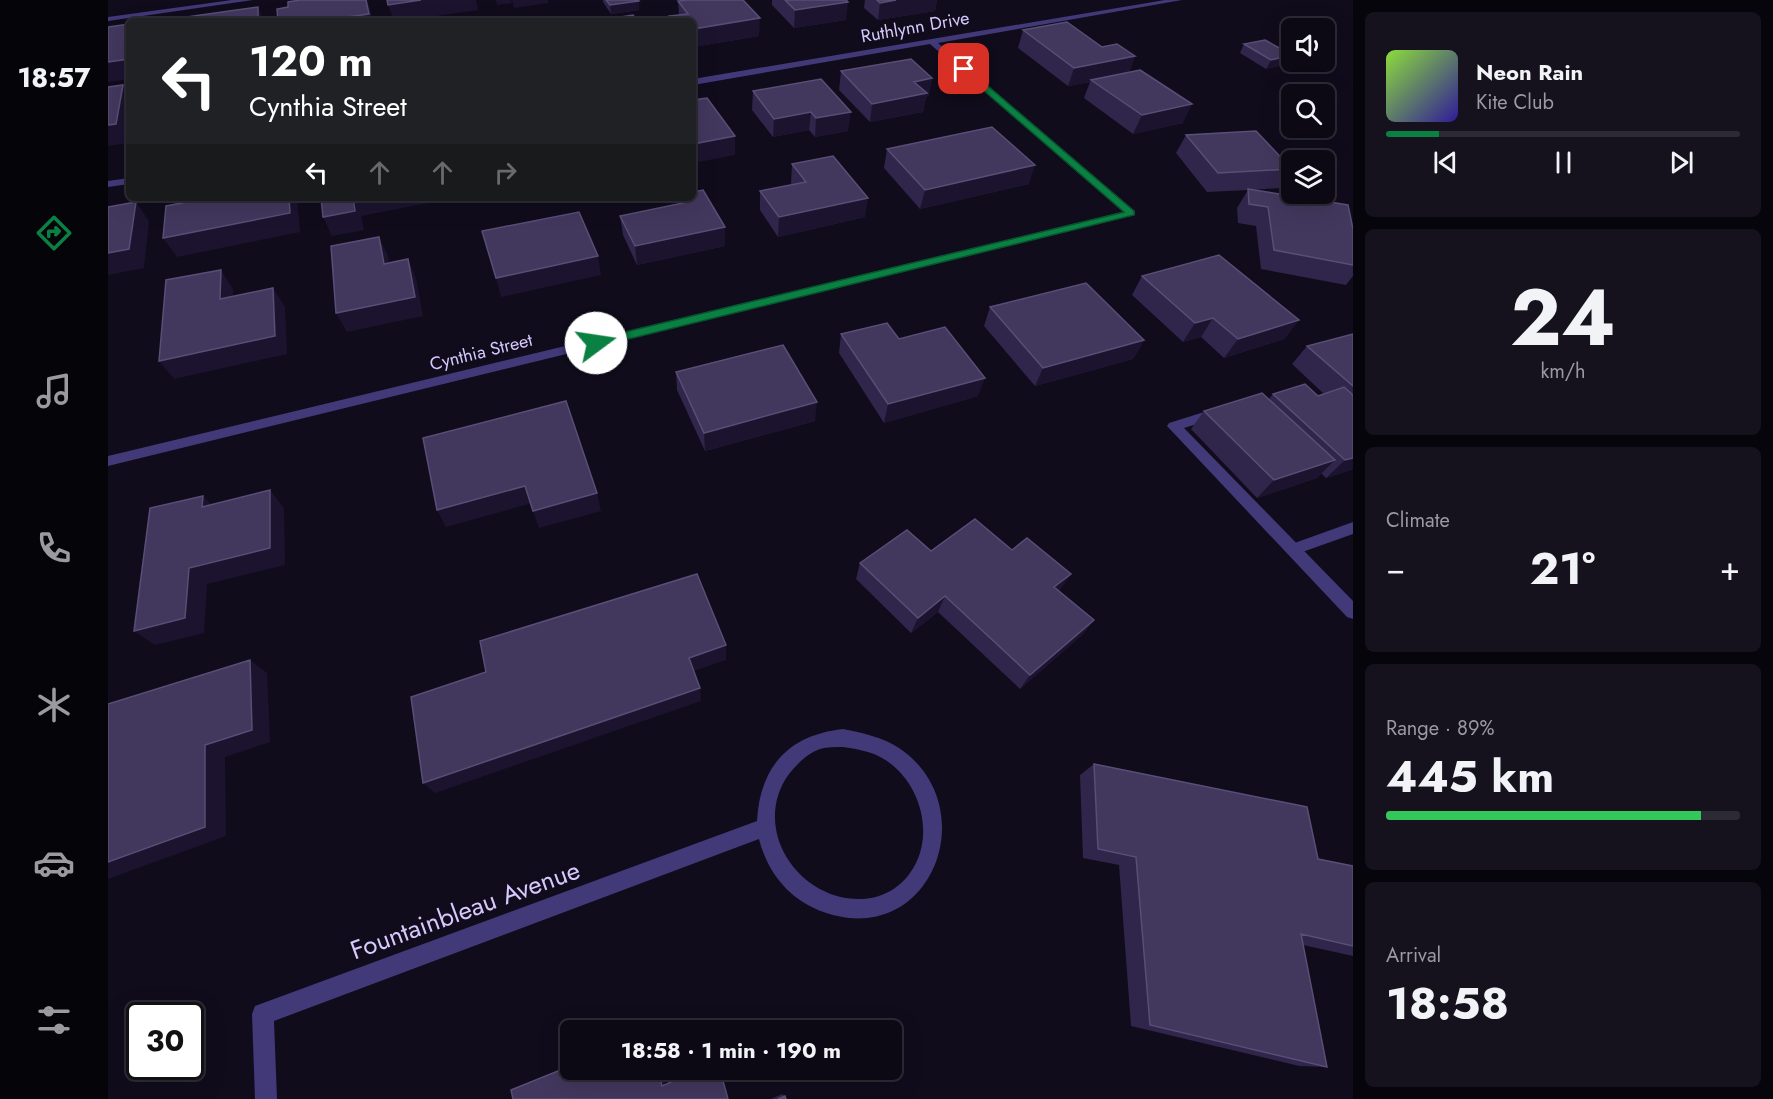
<!DOCTYPE html>
<html lang="en">
<head>
<meta charset="utf-8">
<style>
  :root { --surface:#0c0915; --page:#15121e; --text:#f1f3f6; --muted:#9a9aa0; --line:#2c2a34; --accent:#0b8043 }
  body { margin:0; font-family:Jost,sans-serif; background:var(--page); color:var(--text); height:100vh; display:flex; flex-direction:column; font-size:22px; white-space:nowrap }
  * { box-sizing:border-box; margin:0 }
  p { font-size:20px; color:var(--muted) }
  .icon { flex:none; width:33px; height:33px; fill:none; stroke:currentColor; stroke-width:2; stroke-linecap:round; stroke-linejoin:round }
  .map { position:relative; flex:1; overflow:hidden }
  .panel { display:flex; flex-direction:column; gap:12px; padding:12px; background:#07050c; width:420px }
  .panel>* { flex:none }
  .top-card { position:absolute; left:18px; top:18px; width:570px; height:183px; border-radius:9px; box-shadow:0 6px 24px #0002,0 0 0 2px var(--line); background:#202124; color:#fff; overflow:hidden }
  .tools { position:absolute; left:1173px; top:18px; display:grid; gap:12px }
  .tools a { display:grid; place-items:center; width:54px; height:54px; border-radius:9px; background:var(--surface); box-shadow:0 6px 24px #0002,0 0 0 2px var(--line); font-size:30px }
  .speed { position:absolute; left:18px; top:1002px; display:flex; gap:12px; font-size:30px; font-weight:700; text-align:center }
  .speed>* { display:grid; place-content:center; width:78px; height:78px; border-radius:50%; background:var(--surface); box-shadow:0 6px 24px #0002,0 0 0 2px var(--line); line-height:1 }
  .speed .limit { border:3px solid #111; border-radius:9px; background:#fff; color:#111 }
  .pin { position:absolute; display:grid; place-items:center; width:51px; height:51px; color:#fff; margin:-26px; border-radius:12px; box-shadow:0 3px 9px #0006 }
  .me { position:absolute; width:66px; margin:-33px; rotate:76deg; stroke-linejoin:round; filter:drop-shadow(0 0 4px #0008) }
  .turn { display:flex; align-items:center; gap:21px; height:126px; padding:0 24px; font-size:27px }
  .turn .icon { width:78px; height:78px; stroke-width:2.5 }
  .turn b { display:block; font-size:42px; line-height:51px }
  .lanes { display:flex; align-items:center; height:57px; padding:0 24px; background:#0003; justify-content:center; gap:30px; direction:ltr }
  .lanes .off { opacity:.35 }
  .big { font-size:45px; font-weight:700; line-height:1.1 }
  .panel .tile { flex:1; display:flex; flex-direction:column; justify-content:center; gap:9px; min-width:0; padding:0 21px; border-radius:9px; background:var(--page) }
  .panel .dial { align-items:center; gap:0 }
  .dial b { font-size:78px; line-height:1 }
  .song { display:flex; align-items:center; gap:18px }
  .cover { width:72px; height:72px; border-radius:9px; background:linear-gradient(135deg,hsl(90 70% 55%),hsl(250 70% 35%)) }
  .played { height:6px; border-radius:3px; background:linear-gradient(90deg,var(--accent) 15%,var(--line) 15%) }
  .keys { display:flex; justify-content:space-around; direction:ltr }
  .heat { display:flex; justify-content:space-between; align-items:center; font-size:33px; direction:ltr }
  .charge { height:9px; border-radius:4px; background:linear-gradient(90deg,#34c759 89%,var(--line) 0) }
  .trip { position:absolute; left:452px; top:1020px; width:342px; height:60px; border-radius:9px; background:var(--surface); box-shadow:0 6px 24px #0002,0 0 0 2px var(--line); font-weight:700; line-height:60px; text-align:center }
  main { display:flex; flex:1; min-height:0 }
  .tabs { display:flex; flex-direction:column; width:108px; justify-content:space-around; align-items:center; background:#050408; color:var(--muted) }
  .tabs .icon { width:42px; height:42px }
  .tabs .active { color:var(--accent) }
  .tabs b { font-size:27px; color:var(--text) }
  .map>svg:first-child { display:block }
  .lines { fill:none; stroke-linecap:round; stroke-linejoin:round }
  .lane { fill:#423979; fill-rule:evenodd }
  .street { fill:#423979; fill-rule:evenodd }
  .wall { fill:#30254a }
  .shaded-wall { fill:#1c142f }
  .building { fill:#42375d; stroke:#594e76; stroke-width:1.5 }
  .route { fill:#0b8043; stroke:#07532c; stroke-width:1.5 }
  .labels { text-anchor:middle; stroke-width:6; stroke-linejoin:round; paint-order:stroke }
  .far-street-label { font-size:18px; fill:#d5c9fd; stroke:#100c1c }
  .near-street-label { font-size:26px; fill:#d5c9fd; stroke:#100c1c }
</style>
</head>
<body>
<main>
<nav class="tabs">
<b>18:57</b>
<svg class="icon active" aria-label="directions" viewBox="0 0 24 24"><path d="M12 3l9 9-9 9-9-9zM9 14v-3h6M13 9l2 2-2 2"/></svg>
<svg class="icon" aria-label="music" viewBox="0 0 24 24"><path d="M9 18V5l10-2v13"/><circle cx="6" cy="18" r="3"/><circle cx="16" cy="16" r="3"/></svg>
<svg class="icon" aria-label="phone" viewBox="0 0 24 24"><path d="M5 4h4l2 5-3 2q2 4 5 5l2-3 5 2v4C11 20 4 13 5 4z"/></svg>
<svg class="icon" aria-label="climate" viewBox="0 0 24 24"><path d="M12 3v18M4 7l16 10M4 17L20 7"/></svg>
<svg class="icon" aria-label="car" viewBox="0 0 24 24"><path d="M5 17H2v-5l4-1 3-4h7l3 4 3 1v5h-3M9 17h6M6 11h13"/><circle cx="7" cy="17" r="2"/><circle cx="17" cy="17" r="2"/></svg>
<svg class="icon" aria-label="filters" viewBox="0 0 24 24"><path d="M4 7h16M4 17h16"/><circle cx="9" cy="7" r="2"/><circle cx="15" cy="17" r="2"/></svg>
</nav>
<div class="map">
<svg width="1245" height="1099" viewBox="0 0 1245 1099">
  <rect width="100%" height="100%" fill="#100c1c"/>
  <g class="lines">
    <path class="lane" d="M1109,408l5,2 2,3 -2,3 -38,12 169,173v18l-6,-2 -180,-191 2,-3z"/>
    <path class="street" d="M124,0h21l-145,21v-4z
      M1057,0h17l-244,43 197,168v4l-1027,251v-10l1015,-244 -193,-168 -237,41v-6z
      M21,178v6l-21,3v-6z
      M1245,522v12l-59,21 -5,-2 -2,-4 2,-4z
      M735,729c19,4 40,8 56,19 88,59 31,207 -81,162 -31,-13 -51,-39 -59,-71l-485,182 3,78h-22l-3,-85 3,-8 502,-185c3,-55 32,-86 86,-92zM735,747c13,2 27,4 39,11 38,21 55,78 28,115 -11,16 -30,26 -50,26 -62,1 -110,-71 -71,-125 8,-10 19,-21 31,-25 7,-2 16,-2 23,-2z"/>
  </g>
  <path class="wall" d="M495,0h35l1,10 -28,4 -8,-12z
    M664,0h74v20l-52,8 -22,-23z
    M757,0h72l-2,11 -57,9 -14,-12z
    M570,1l81,35 -66,11v-26h-24v-5l10,-1z
    M915,30l79,17 33,9 -6,16 54,51 -50,11 -49,-36 6,-16 -22,4 -50,-38z
    M1136,44l48,11v2l-5,7 -21,5 -26,-16z
    M733,71l91,7 -4,19h-2l-3,15 -53,10 -31,-32z
    M713,79l27,52 -33,6 -6,-7 -36,7 -21,-27 1,-19z
    M1078,135l106,33v2l-12,18 -28,2 101,39v47l-7,9 -85,-16 -5,-43 -18,-3 -1,-15 11,-18 -41,2 -31,-39z
    M779,149l142,35 -109,25 -36,-41z
    M684,164l73,53 -87,20 -18,-27v-19l32,-6 -1,-2z
    M571,198h14l32,29v19l-88,19 -14,-30 -3,-19 59,-12z
    M1034,276l157,44 -15,19 -60,19 -23,-21 -18,5 -51,-47z
    M882,307l154,33 -11,19 -98,27 -51,-60z
    M733,334l58,5 79,57 -94,27 -45,-70z
    M1245,334v135l-27,9 -5,-5 -4,5 -60,20 -66,-69 13,-18 65,-12 4,-5 45,2 6,-2 -32,-30 15,-18z
    M568,372l139,49 -110,30 -28,-61z
    M823,551l129,39 -1,1 35,29 -12,15 -62,54 -82,-77 -27,21 -55,-54 4,-16z
    M986,764l224,95 35,7v90l-50,-11 24,122 -28,-1 -168,-40 -12,-161 -36,-7 -3,-83z
    M674,1094l3,2 1,3h-15z"/>
  <path class="shaded-wall" d="M258,0h1l3,9 3,12h-55z
    M313,0h55l2,10 -77,11h-7l-6,-16z
    M388,0h15l1,3 -15,2z
    M404,0h36l1,3 -35,5z
    M788,0h41l-2,11 -57,9 2,-17z
    M531,1v9l-28,4 -1,-9z
    M740,2l-2,18 -52,8 1,-18z
    M150,7l6,14h-6z
    M652,18l-1,18 -66,11v-18z
    M1184,55l-5,9 -21,5 5,-9z
    M1027,56l-7,18 -37,6 -1,2 -22,4 6,-18z
    M21,59v20l-21,3v-20z
    M824,78l-4,19h-2l-3,15 -53,10 2,-18 42,-22z
    M15,85l6,9 -1,49 -20,3v-21z
    M1084,104l-9,19 -50,11 9,-19z
    M703,112l-2,18 -36,7 1,-18z
    M743,112l-3,19 -33,6 1,-19z
    M627,136v19l-42,8v-19z
    M927,165l-6,19 -109,25 5,-19z
    M181,198h8l3,34 -123,25 -14,-19z
    M245,198h101l-93,18 3,14 -32,6 -9,-19z
    M760,198l-3,19 -87,20 1,-20z
    M28,202l13,19 -5,47 -36,7v-22z
    M617,227v19l-88,19 -2,-19z
    M271,237l9,19 4,27 -8,-19z
    M490,256l3,19 -100,22 -5,-19z
    M300,259l8,19 7,38 -76,16 -11,-19z
    M113,270l12,19v29l-13,-19z
    M165,288l12,19 2,47 -113,25 -15,-18z
    M1105,318l-12,19 -18,5 12,-19z
    M1191,320l-15,19 -60,19 14,-19z
    M1036,340l-11,19 -98,27 8,-18z
    M877,378l-7,18 -94,27 4,-19z
    M709,402l-2,19 -110,30 -1,-18z
    M1245,458v11l-27,9 19,-18z
    M1227,460l-18,18 -60,20 17,-18z
    M417,486l7,17 -86,24 -9,-17z
    M162,490l14,18 1,57 -78,19 -3,49 -49,12 -21,-14 55,-63z
    M489,493l4,18 -62,17 -6,-17z
    M95,496l16,17 -17,-6z
    M963,574l-11,16 -16,12 10,-15z
    M837,596l-7,16 -27,21 7,-15z
    M986,620l-12,15 -62,54 10,-14z
    M618,645v15l-35,12 -2,-14z
    M142,660l17,13 3,69 -45,15 1,79 -118,43v-17l97,-117z
    M592,688l1,13 -266,92 -12,-10z
    M550,1070h4l3,14 -3,2z"/>
  <path class="building" d="M192,0h66l3,14 -51,7h-21v-2l-19,2 -1,-12 11,-2v-5z
    M279,0h34l-33,5z
    M498,0h32l1,1 -29,4z
    M580,0h55l17,18 -67,11v-8h-20l-4,-5 19,-2 -10,-13z
    M677,0h61l2,2 -53,8z
    M769,0h19l-16,3z
    M150,7v14h-100z
    M525,15l4,6h-42z
    M959,22l35,25 15,-3 18,12 -61,12 -51,-38z
    M21,24v35l-21,3v-35z
    M1157,40l27,15 -21,5 -27,-16z
    M803,59l21,19 -18,4 13,11 -55,11 -31,-33z
    M1032,70l52,34 -50,11 -51,-35z
    M713,79l30,33 -35,6 -5,-6 -37,7 -21,-28z
    M15,85l-7,39 -8,1v-38z
    M599,98l28,38 -42,8v-44z
    M884,127l43,38 -110,25 -38,-41z
    M1148,131l36,38 -74,4 -32,-38z
    M725,156l35,42 -89,19 -19,-26 46,-9 -14,-18z
    M1140,189l100,16 5,24v36l-79,-15 -6,-43 -19,-3z
    M595,190l22,37 -90,19 -15,-30 63,-13 -3,-5h13v-6z
    M80,198h101l1,15 -127,25 3,-32 21,-4z
    M213,198h32l2,13 -32,6z
    M28,202l-7,47 -21,4v-46z
    M471,212l19,44 -102,22 -14,-47z
    M271,237l5,27 24,-5 7,38 -79,16 -5,-67z
    M1111,255l80,65 -61,19 -25,-21 -18,5 -53,-47z
    M113,270l-1,29 53,-11 2,48 -116,25 7,-81z
    M978,283l58,57 -101,28 -53,-61z
    M779,323l12,16 46,-12 40,51 -97,26 -47,-70z
    M1245,334v52l-46,-40z
    M675,345l34,57 -113,31 -28,-61z
    M1197,384l13,12 26,-9 9,8v63l-8,2 -72,-66z
    M1154,393l73,67 -61,20 -70,-69z
    M458,401l31,92 -64,18 -8,-25 -88,24 -14,-72z
    M162,490v58l-81,20 -4,50 -51,13 16,-123 53,-12 -1,11z
    M867,519l37,31 15,-12 44,36 -17,13 40,33 -64,55 -85,-79 -27,22 -58,-55 47,-33 24,21z
    M589,574l29,71 -37,13 11,30 -277,95 -12,-86 75,-25 -6,-31z
    M142,660l2,70 -47,15v82l-97,35v-158z
    M986,764l213,43 11,52 35,7v80l-52,-12 26,133 -177,-42 -14,-168 -38,-8z
    M462,1066v4h88l4,16 37,-16h21l8,29h-215l-2,-9z
    M677,1096l1,3h-8z"/>
  <path class="route" d="M853,68h6l167,143v4l-538,132 -4,-1 -1,-3 5,-4 528,-127 -163,-141z"/>
  <g class="labels">
    <g class="far-street-label">
      <text transform="translate(807 27) rotate(-10)" y="6">Ruthlynn Drive</text>
      <text transform="translate(373 352) rotate(-14)" y="6">Cynthia Street</text>
    </g>
    <g class="near-street-label">
      <text transform="translate(357 910) rotate(-20)" y="9">Fountainbleau Avenue</text>
    </g>
  </g>
</svg>
<div class="tools">
<a><svg class="icon" aria-label="sound" viewBox="0 0 24 24"><path d="M4 9h4l5-4v14l-5-4H4zM17 9q2 3 0 6"/></svg></a>
<a><svg class="icon" aria-label="search" viewBox="0 0 24 24"><circle cx="10" cy="10" r="6"/><path d="M15 15l6 6"/></svg></a>
<a><svg class="icon" aria-label="layers" viewBox="0 0 24 24"><path d="M12 4l9 5-9 5-9-5zM3 14l9 5 9-5"/></svg></a>
</div>
<div class="speed"><div class="limit">30</div></div>
<div class="pin" style="left:856px;top:69px;background:#d93025"><svg class="icon" aria-label="arrive" viewBox="0 0 24 24"><path d="M6 21V4h12l-3 4 3 4H6"/></svg></div>
<svg class="me" style="left:488px;top:343px" viewBox="-20 -20 40 40"><circle r="19" fill="#fff"/><path d="M0-13L10 11 0 6-10 11z" fill="#0b8043"/></svg>
<div class="trip">18:58 · 1 min · 190 m</div>
<div class="top-card">
<div class="turn"><svg class="icon" aria-label="left" viewBox="0 0 24 24"><path d="M17 20v-9H6M10 6l-5 5 5 5"/></svg><div><b>120 m</b>Cynthia Street</div></div>
<div class="lanes"><svg class="icon" aria-label="left" viewBox="0 0 24 24"><path d="M17 20v-9H6M10 6l-5 5 5 5"/></svg><svg class="icon off" aria-label="ahead" viewBox="0 0 24 24"><path d="M12 20V5M6 11l6-6 6 6"/></svg><svg class="icon off" aria-label="ahead" viewBox="0 0 24 24"><path d="M12 20V5M6 11l6-6 6 6"/></svg><svg class="icon off" aria-label="right" viewBox="0 0 24 24"><path d="M7 20v-9h11M14 6l5 5-5 5"/></svg></div>
</div>
</div>
<section class="panel">
<div class="tile">
<div class="song"><i class="cover"></i><div><b>Neon Rain</b><p>Kite Club</p></div></div>
<div class="played"></div>
<div class="keys"><svg class="icon" aria-label="previous" viewBox="0 0 24 24"><path d="M18 5L8 12l10 7zM5 5v14"/></svg><svg class="icon" aria-label="pause" viewBox="0 0 24 24"><path d="M8 5v14M16 5v14"/></svg><svg class="icon" aria-label="next" viewBox="0 0 24 24"><path d="M6 5l10 7-10 7zM19 5v14"/></svg></div>
</div>
<div class="tile dial"><b>24</b><p>km/h</p></div>
<div class="tile"><p>Climate</p>
<div class="heat"><a>−</a><b class="big">21°</b><a>+</a></div>
</div>
<div class="tile"><p>Range · 89%</p><b class="big">445 km</b><div class="charge"></div></div>
<div class="tile"><p>Arrival</p><b class="big">18:58</b></div>
</section>
</main>
</body>
</html>
